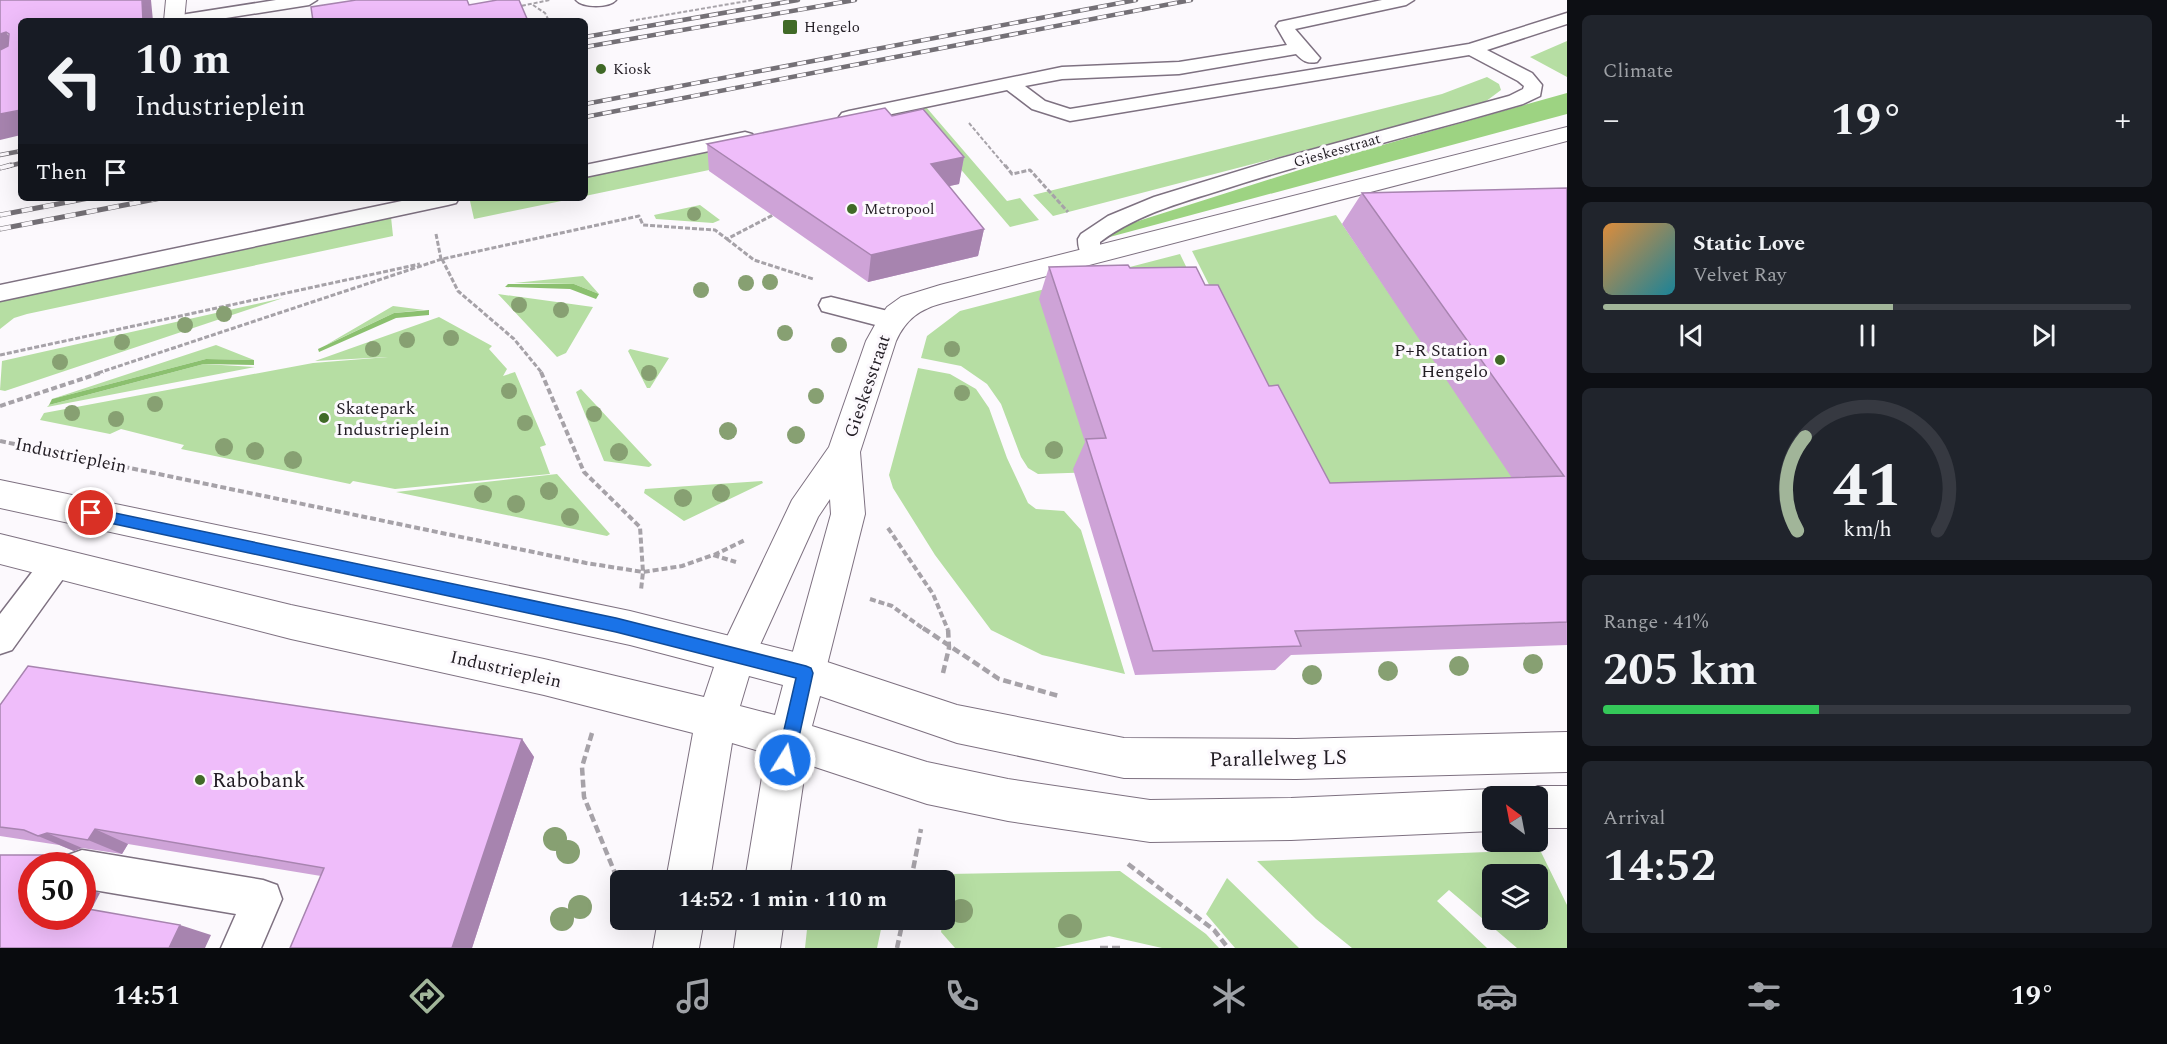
<!DOCTYPE html>
<html lang="en">
<head>
<meta charset="utf-8">
<style>
  :root { --surface:#171b24; --page:#20242c; --text:#f1f3f6; --muted:#9ea1a6; --line:#363941; --accent:#a1b599 }
  body { margin:0; font-family:Spectral,serif; background:var(--page); color:var(--text); height:100vh; display:flex; flex-direction:column; font-size:22px; white-space:nowrap }
  * { box-sizing:border-box; margin:0 }
  p { font-size:20px; color:var(--muted) }
  .icon { flex:none; width:33px; height:33px; fill:none; stroke:currentColor; stroke-width:2; stroke-linecap:round; stroke-linejoin:round }
  .map { position:relative; flex:1; overflow:hidden }
  .side { display:flex; flex-direction:column; gap:15px; padding:15px; background:#0d0f14; width:600px }
  .side>* { flex:none }
  .guide { position:absolute; left:18px; top:18px; width:570px; height:183px; border-radius:9px; box-shadow:0 6px 24px #0002; background:#171b24; color:var(--text); overflow:hidden }
  .needle { width:39px; rotate:328deg }
  .fabs { position:absolute; left:1482px; top:786px; display:grid; gap:12px }
  .fabs a { display:grid; place-items:center; width:66px; height:66px; border-radius:9px; background:var(--surface); box-shadow:0 6px 24px #0002; font-size:30px }
  .speed { position:absolute; left:18px; top:852px; display:flex; gap:12px; font-size:30px; font-weight:700; text-align:center }
  .speed>* { display:grid; place-content:center; width:78px; height:78px; border-radius:50%; background:var(--surface); box-shadow:0 6px 24px #0002; line-height:1 }
  .speed .limit { border:9px solid #d22; background:#fff; color:#111 }
  .pin { position:absolute; display:grid; place-items:center; width:51px; height:51px; color:#fff; margin:-26px; border:3px solid #fff; border-radius:50%; box-shadow:0 2px 6px #0007 }
  .me { position:absolute; width:66px; margin:-33px; rotate:10deg; stroke-linejoin:round; filter:drop-shadow(0 0 4px #0008) }
  .turn { display:flex; align-items:center; gap:21px; height:126px; padding:0 18px; font-size:27px }
  .turn .icon { width:78px; height:78px; stroke-width:2.5 }
  .turn b { display:block; font-size:42px; line-height:51px }
  .then { display:flex; align-items:center; height:57px; padding:0 18px; background:#0003; gap:12px; font-size:22px }
  .big { font-size:45px; font-weight:700; line-height:1.1 }
  .side .widget { flex:1; display:flex; flex-direction:column; justify-content:center; gap:9px; min-width:0; padding:0 21px; border-radius:9px; background:var(--page) }
  .side .dial { align-items:center; gap:0 }
  .dial svg { height:156px; overflow:visible; fill:none; stroke:var(--line); stroke-width:7; stroke-linecap:round; text-anchor:middle }
  .dial text { fill:var(--text); stroke:none }
  .song { display:flex; align-items:center; gap:18px }
  .cover { width:72px; height:72px; border-radius:9px; background:linear-gradient(135deg,hsl(30 70% 55%),hsl(190 70% 35%)) }
  .played { height:6px; border-radius:3px; background:linear-gradient(90deg,var(--accent) 55%,var(--line) 55%) }
  .keys { display:flex; justify-content:space-around; direction:ltr }
  .heat { display:flex; justify-content:space-between; align-items:center; font-size:33px; direction:ltr }
  .charge { height:9px; border-radius:4px; background:linear-gradient(90deg,#34c759 41%,var(--line) 0) }
  .trip { position:absolute; left:610px; top:870px; width:345px; height:60px; border-radius:9px; background:var(--surface); box-shadow:0 6px 24px #0002; font-weight:700; line-height:60px; text-align:center }
  .menu { display:flex; height:96px; justify-content:space-around; align-items:center; background:#090b0e; color:var(--muted) }
  .menu .icon { width:42px; height:42px }
  .menu .active { color:var(--accent) }
  .menu b { font-size:27px; color:var(--text) }
  main { display:flex; flex:1; min-height:0 }
  .map>svg:first-child { display:block }
  .green { fill:#b6dea3; fill-rule:evenodd }
  .forest { fill:#9dd382 }
  .water { fill:#8bc06f }
  .lines { fill:none; stroke-linecap:round; stroke-linejoin:round }
  .lane-casing { stroke:#7e7181; stroke-width:3 }
  .street-casing { stroke:#7e7181; stroke-width:2 }
  .secondary-casing { stroke:#7e7181; stroke-width:2 }
  .path-far3 { stroke:#a6a2a8; stroke-width:2; stroke-dasharray:4 2; stroke-linecap:butt }
  .path-far2 { stroke:#a6a2a8; stroke-width:3; stroke-dasharray:5 2; stroke-linecap:butt }
  .path-far1 { stroke:#a6a2a8; stroke-width:4; stroke-dasharray:6 3; stroke-linecap:butt }
  .path { stroke:#a6a2a8; stroke-width:4.5; stroke-dasharray:8 4; stroke-linecap:butt }
  .lane { fill:#fff; fill-rule:evenodd }
  .street { fill:#fff; fill-rule:evenodd }
  .secondary { fill:#fff; fill-rule:evenodd }
  .rail-far1-casing { stroke:#747076; stroke-width:4.5 }
  .rail-casing { stroke:#747076; stroke-width:5 }
  .rail-far1 { stroke:#fcf9fd; stroke-width:3; stroke-dasharray:9; stroke-linecap:butt }
  .rail { stroke:#fcf9fd; stroke-width:4; stroke-dasharray:11; stroke-linecap:butt }
  .tree { fill:#87a072 }
  .wall { fill:#cea3d7 }
  .shaded-wall { fill:#a784af }
  .building { fill:#efbdfa; stroke:#a784af; stroke-width:1.5 }
  .route { fill:#1a73e8; stroke:#114b97; stroke-width:1.5 }
  .poi-dot { fill:#406a27; stroke:#fcf9fd; stroke-width:2 }
  .labels { text-anchor:middle; stroke-width:6; stroke-linejoin:round; paint-order:stroke }
  .far-poi-label { font-size:15px; fill:#211c23; stroke:#fcf9fd; text-anchor:start }
  .far-street-label { font-size:15px; fill:#211c23; stroke:#fcf9fd }
  .poi-label { font-size:18px; fill:#211c23; stroke:#fcf9fd; text-anchor:end }
  .street-label { font-size:18px; fill:#211c23; stroke:#fcf9fd }
  .near-street-label { font-size:21px; fill:#211c23; stroke:#fcf9fd }
  .near-poi-label { font-size:21px; fill:#211c23; stroke:#fcf9fd; text-anchor:start }
</style>
</head>
<body>
<main>
<div class="map">
<svg width="1567" height="948" viewBox="0 0 1567 948">
  <rect width="100%" height="100%" fill="#fcf9fd"/>
  <path class="green" d="M1567,41v36l-37,-20z
    M1487,77l12,7 2,6 -16,12 -17,6 -415,108 -20,-21 409,-101z
    M926,107l81,94 13,-3 19,22 -29,7 -87,-102 -338,71v-19z
    M484,198h92l-102,21 -4,-18z
    M700,205l20,15 -7,3 -57,-4 -2,-4z
    M1336,215l160,236 71,55 -243,7 -132,-262z
    M391,217l2,19 -366,78 -13,4 -14,11v-31z
    M1180,254l81,167 -163,51 -60,2 -10,-6 -7,-11 -20,-53 -14,-20 -26,-18 -40,-8 6,-22 33,-25z
    M583,276l16,18 -25,-10 -60,-1z
    M498,294l95,13 -27,46 -9,4z
    M283,298l-278,93 -5,-1 2,-29z
    M393,306l31,4 -30,3 -68,32z
    M439,317l53,29 -3,3 18,20 -4,7 12,-4 31,73 -6,2 10,27 -155,15 -42,-8 -3,3 -169,-35 3,-4 -63,-16 -11,5 -70,-14 4,-7 269,-50 75,-6 -73,4z
    M216,345l38,15 -48,-1 -154,40z
    M630,349l39,9 -19,30h-3l-19,-37z
    M204,364l51,3 -208,40 2,-2z
    M918,368l32,6 26,15 13,19 18,50 21,45 8,6 28,2 17,19 44,144 -83,-19 -51,-25 -56,-75 -42,-67 -4,-13z
    M581,389l71,76 -3,2 -45,-6 -28,-69z
    M557,474l53,60 -3,2 -211,-44z
    M762,481l1,2 -79,38 -40,-28 1,-4z
    M1540,850l27,55v43h-50l-68,-58 -12,11 50,47h-135l-36,-29 -59,-58zM1492,874h46v46h-46z
    M1120,871l86,63 13,14h-57l-53,-12 -55,12h-99l-14,-16 2,-12h2l3,-46z
    M1227,878l72,70h-64l-29,-34z
    M808,920h75l-6,28h-72z"/>
  <path class="forest" d="M1567,93v21l-461,124 26,-15 208,-66z"/>
  <path class="water" d="M508,284h66l25,10 -3,5 -26,-10 -65,-2z
    M429,310v5l-33,3 -77,34 -1,-3 76,-36z
    M206,359l48,1v5l-50,-1 -155,41 3,-6z"/>
  <g class="lines">
    <defs>
      <path id="lane" d="M276,0h41l-8,5 -102,16h-42l3,-4 6,-1z
        M576,0h40c-7,8 -33,8 -40,0z
        M1382,0h32l-8,5 -111,24 25,29 -3,4c-10,2 -14,-1 -21,-8l-117,20 -117,5 -37,7 20,15 25,8 399,-65 98,-31v11l-80,26 45,23 10,12 -2,11 -17,8c-96,28 -194,52 -289,82 -46,15 -94,26 -134,56v5l6,8 -4,5 -8,2 -8,-2c-6,-7 -8,-12 -8,-21l3,-5 27,-18 46,-19 124,-38 231,-63 14,-7 1,-3 -6,-5 -49,-26 -399,66 -38,-12 -25,-19 -158,33 -7,-2 -3,-4 3,-4 7,-2 213,-44 117,-5 108,-17 -11,-19 3,-4z
        M745,132l7,2 3,4 -3,4 -167,35v-12z
        M416,198h43l-3,5 -8,2 -448,96v-16z
        M831,297l69,17 3,6 -3,6 -9,3 -69,-18 -3,-6 3,-6z
        M57,550l11,4 4,9 -4,9 -56,78 -12,4v-40l46,-60z
        M82,850l181,30 14,5 5,14 -21,49h-40l15,-34 -154,-26v-22h-18l4,-11z"/>
      <path id="street" d="M166,0h20l-2,21h-20z
        M1567,127v14l-624,162c-23,6 -37,16 -47,38l-36,111 5,62 -40,159 -5,13 -14,5 -14,-5 -5,-13 44,-159 -1,-15 -12,18 -68,150 -13,6 -13,-6 -6,-12 6,-12 68,-143 37,-53 37,-106 10,-18 11,-16 14,-10 39,-12z"/>
      <path id="secondary" d="M0,480l630,131 176,44 151,50 167,33 172,1 271,-7v40l-271,7 -172,-1 -167,-35 -137,-47 -8,30 115,36 81,17 142,21 141,-2 201,-9 16,7h-16v35l-201,9 -141,2 -142,-21 -81,-17 -121,-40 -17,116h-44l21,-127 -34,-10 -22,137h-44l27,-147 -149,-38 -253,-56 -291,-75v-30l291,71 253,54 160,38 10,-30 -84,-22 -630,-137zM749,676l34,9 -8,30 -35,-9z
        M1538,786h29v42h-29v-32h-17l2,-4z
        M658,920h46l-5,28h-46z
        M738,920h46l-4,28h-46z"/>
    </defs>
    <use href="#lane" class="lane-casing"/>
    <use href="#street" class="street-casing"/>
    <use href="#secondary" class="secondary-casing"/>
    <path class="path-far3" d="M533,5l12,8 4,8
      M516,7l34,-7
      M630,21l123,-21
      M969,123l37,44"/>
    <path class="path-far2" d="M1005,165l7,9 18,-4 38,42
      M436,234l5,25
      M727,239l27,21 59,19
      M442,259l16,32 56,48 28,34
      M0,355l420,-91
      M98,373l344,-114 197,-43 4,9 72,5 12,9 46,-24"/>
    <path class="path-far1" d="M541,372l43,100 56,55 3,45 -2,18
      M0,406l103,-34
      M0,441l586,122 57,9 39,-6 31,-11 23,7
      M888,528l45,66 15,36
      M714,555l31,-15
      M870,599l22,7 33,24"/>
    <path class="path" d="M923,628l76,51 60,17
      M943,673l6,-25 -1,-20
      M592,733l-10,34 2,30 37,91
      M1128,864l86,66 14,18
      M911,880l10,-51
      M897,948l6,-28
      M1100,948h24"/>
    <use href="#lane" class="lane"/>
    <use href="#street" class="street"/>
    <use href="#secondary" class="secondary"/>
    <defs>
      <path id="rail-far1" d="M585,37l213,-37
        M585,47l270,-47
        M585,104l551,-104
        M585,117l606,-117
        M0,155l21,-4
        M5,167l16,-4"/>
      <path id="rail" d="M0,168l11,-3
        M0,215l89,-17
        M0,229l161,-31"/>
    </defs>
    <use href="#rail-far1" class="rail-far1-casing"/>
    <use href="#rail" class="rail-casing"/>
    <use href="#rail-far1" class="rail-far1"/>
    <use href="#rail" class="rail"/>
  </g>
  <g class="tree">
    <circle cx="694" cy="214" r="7"/>
    <circle cx="770" cy="282" r="8"/>
    <circle cx="746" cy="283" r="8"/>
    <circle cx="701" cy="290" r="8"/>
    <circle cx="519" cy="305" r="8"/>
    <circle cx="561" cy="310" r="8"/>
    <circle cx="224" cy="314" r="8"/>
    <circle cx="185" cy="325" r="8"/>
    <circle cx="785" cy="333" r="8"/>
    <circle cx="451" cy="338" r="8"/>
    <circle cx="407" cy="340" r="8"/>
    <circle cx="122" cy="342" r="8"/>
    <circle cx="839" cy="345" r="8"/>
    <circle cx="373" cy="349" r="8"/>
    <circle cx="952" cy="349" r="8"/>
    <circle cx="60" cy="362" r="8"/>
    <circle cx="649" cy="373" r="8"/>
    <circle cx="509" cy="391" r="8"/>
    <circle cx="962" cy="393" r="8"/>
    <circle cx="816" cy="396" r="8"/>
    <circle cx="155" cy="404" r="8"/>
    <circle cx="72" cy="413" r="8"/>
    <circle cx="594" cy="414" r="8"/>
    <circle cx="116" cy="419" r="8"/>
    <circle cx="525" cy="423" r="8"/>
    <circle cx="728" cy="431" r="9"/>
    <circle cx="796" cy="435" r="9"/>
    <circle cx="224" cy="447" r="9"/>
    <circle cx="1054" cy="450" r="9"/>
    <circle cx="255" cy="451" r="9"/>
    <circle cx="619" cy="452" r="9"/>
    <circle cx="293" cy="460" r="9"/>
    <circle cx="549" cy="491" r="9"/>
    <circle cx="721" cy="493" r="9"/>
    <circle cx="483" cy="494" r="9"/>
    <circle cx="683" cy="498" r="9"/>
    <circle cx="516" cy="504" r="9"/>
    <circle cx="570" cy="517" r="9"/>
    <circle cx="1533" cy="664" r="10"/>
    <circle cx="1459" cy="666" r="10"/>
    <circle cx="1388" cy="671" r="10"/>
    <circle cx="1312" cy="675" r="10"/>
    <circle cx="555" cy="839" r="12"/>
    <circle cx="568" cy="852" r="12"/>
    <circle cx="580" cy="907" r="12"/>
    <circle cx="961" cy="911" r="12"/>
    <circle cx="562" cy="919" r="12"/>
    <circle cx="1070" cy="926" r="12"/>
  </g>
  <path class="wall" d="M892,116l72,41 -5,27 -10,2 35,43 -6,27 -110,26 -159,-111 -2,-27z
    M1567,188v457l-276,10 -16,15 -140,5 -62,-206 12,-27 -46,-143 10,-32 81,1 75,17 125,198 182,-5 -170,-254 20,-31z
    M0,705l522,34 12,18 -62,191h-182l31,-72 -193,-32 -6,10 -40,-6 -8,3 -15,-6 -59,-9z"/>
  <path class="shaded-wall" d="M142,0h9l2,21h-10z
    M6,32l14,21 -20,7v-26z
    M21,110v25l-21,5v-26z
    M964,157l-5,27 -32,7 4,-27z
    M984,229l-6,27 -110,26 3,-27z
    M522,739l12,18 -62,191h-20z
    M95,829l33,15 -6,10 -34,-14z
    M47,833l35,15 -8,3 -36,-15z
    M43,855l29,11h-29z
    M82,887l18,6 -11,21 -7,-2z
    M180,925l31,10 -6,13h-36z"/>
  <path class="building" d="M0,0h142l1,21h-122v89l-21,4v-64l8,-4 1,-12 -3,-2 -6,2z
    M356,0h111l2,5 28,-5h22l9,21h-215l-2,-14z
    M885,108l7,8 31,-7 41,48 -33,7 53,65 -113,26 -164,-111z
    M1567,188v434l-272,9 6,15 -148,5 -67,-212 20,-1 -57,-171 79,-2 2,3 66,-1 9,18h13l51,101 9,-1 52,98 234,-7 -202,-283z
    M28,666l494,73 -70,209h-162l34,-80 -229,-39 -7,11 -41,-7 -9,3 -14,-6 -24,-3v-122z
    M0,855h43v11h-11v50h50v-8l98,17 -11,23h-169z"/>
  <path class="route" d="M91,508l525,110 190,48 5,2 2,5 -19,87 -3,6 -6,3 -6,-3 -2,-6 19,-82 -180,-46 -525,-113 -5,-1 -2,-5 2,-4z"/>
  <g class="poi-dot">
    <rect x="782" y="19" width="16" height="16" rx="3"/>
    <circle cx="601" cy="69" r="6"/>
    <circle cx="852" cy="209" r="6"/>
    <circle cx="1500" cy="360" r="6"/>
    <circle cx="324" cy="418" r="6"/>
    <circle cx="200" cy="780" r="6"/>
  </g>
  <g class="labels">
    <g class="far-poi-label">
      <text x="804" y="32">Hengelo</text>
      <text x="613" y="74">Kiosk</text>
      <text x="864" y="214">Metropool</text>
    </g>
    <g class="far-street-label">
      <text transform="translate(1337 150) rotate(-16)" y="5">Gieskesstraat</text>
    </g>
    <g class="poi-label">
      <text x="1488" y="356">P+R Station<tspan x="1488" dy="21">Hengelo</tspan></text>
      <text x="336" y="414" text-anchor="start">Skatepark<tspan x="336" dy="21">Industrieplein</tspan></text>
    </g>
    <g class="street-label">
      <text transform="translate(867 386) rotate(-71)" y="6">Gieskesstraat</text>
      <text transform="translate(71 455) rotate(12)" y="6">Industrieplein</text>
      <text transform="translate(506 669) rotate(13)" y="6">Industrieplein</text>
    </g>
    <g class="near-street-label">
      <text transform="translate(1278 758) rotate(-1)" y="7">Parallelweg LS</text>
    </g>
    <g class="near-poi-label">
      <text x="212" y="787">Rabobank</text>
    </g>
  </g>
</svg>
<div class="fabs">
<a><svg class="needle" viewBox="-14 -14 28 28"><path d="M0-13l5 13h-10z" fill="#e53935"/><path d="M0 13l5-13h-10z" fill="#9ea1a6"/></svg></a>
<a><svg class="icon" aria-label="layers" viewBox="0 0 24 24"><path d="M12 4l9 5-9 5-9-5zM3 14l9 5 9-5"/></svg></a>
</div>
<div class="speed"><div class="limit">50</div></div>
<div class="pin" style="left:91px;top:513px;background:#d93025"><svg class="icon" aria-label="arrive" viewBox="0 0 24 24"><path d="M6 21V4h12l-3 4 3 4H6"/></svg></div>
<svg class="me" style="left:785px;top:760px" viewBox="-20 -20 40 40"><circle r="17" fill="#1a73e8" stroke="#fff" stroke-width="3"/><path d="M0-11L8 9 0 5-8 9z" fill="#fff"/></svg>
<div class="trip">14:52 · 1 min · 110 m</div>
<div class="guide">
<div class="turn"><svg class="icon" aria-label="left" viewBox="0 0 24 24"><path d="M17 20v-9H6M10 6l-5 5 5 5"/></svg><div><b>10 m</b>Industrieplein</div></div>
<div class="then">Then<svg class="icon" aria-label="arrive" viewBox="0 0 24 24"><path d="M6 21V4h12l-3 4 3 4H6"/></svg></div>
</div>
</div>
<section class="side">
<div class="widget"><p>Climate</p>
<div class="heat"><a>−</a><b class="big">19°</b><a>+</a></div>
</div>
<div class="widget">
<div class="song"><i class="cover"></i><div><b>Static Love</b><p>Velvet Ray</p></div></div>
<div class="played"></div>
<div class="keys"><svg class="icon" aria-label="previous" viewBox="0 0 24 24"><path d="M18 5L8 12l10 7zM5 5v14"/></svg><svg class="icon" aria-label="pause" viewBox="0 0 24 24"><path d="M8 5v14M16 5v14"/></svg><svg class="icon" aria-label="next" viewBox="0 0 24 24"><path d="M6 5l10 7-10 7zM19 5v14"/></svg></div>
</div>
<div class="widget dial"><svg viewBox="0 0 100 80">
<path d="M14 69A42 42 0 1 1 86 69"/>
<path d="M14 69A42 42 0 0 1 18 21" stroke="#a1b599"/>
<text x="50" y="56" font-size="32" font-weight="700">41</text>
<text x="50" y="72" font-size="11">km/h</text>
</svg></div>
<div class="widget"><p>Range · 41%</p><b class="big">205 km</b><div class="charge"></div></div>
<div class="widget"><p>Arrival</p><b class="big">14:52</b></div>
</section>
</main>
<nav class="menu">
<b>14:51</b>
<svg class="icon active" aria-label="directions" viewBox="0 0 24 24"><path d="M12 3l9 9-9 9-9-9zM9 14v-3h6M13 9l2 2-2 2"/></svg>
<svg class="icon" aria-label="music" viewBox="0 0 24 24"><path d="M9 18V5l10-2v13"/><circle cx="6" cy="18" r="3"/><circle cx="16" cy="16" r="3"/></svg>
<svg class="icon" aria-label="phone" viewBox="0 0 24 24"><path d="M5 4h4l2 5-3 2q2 4 5 5l2-3 5 2v4C11 20 4 13 5 4z"/></svg>
<svg class="icon" aria-label="climate" viewBox="0 0 24 24"><path d="M12 3v18M4 7l16 10M4 17L20 7"/></svg>
<svg class="icon" aria-label="car" viewBox="0 0 24 24"><path d="M5 17H2v-5l4-1 3-4h7l3 4 3 1v5h-3M9 17h6M6 11h13"/><circle cx="7" cy="17" r="2"/><circle cx="17" cy="17" r="2"/></svg>
<svg class="icon" aria-label="filters" viewBox="0 0 24 24"><path d="M4 7h16M4 17h16"/><circle cx="9" cy="7" r="2"/><circle cx="15" cy="17" r="2"/></svg>
<b>19°</b>
</nav>
</body>
</html>
